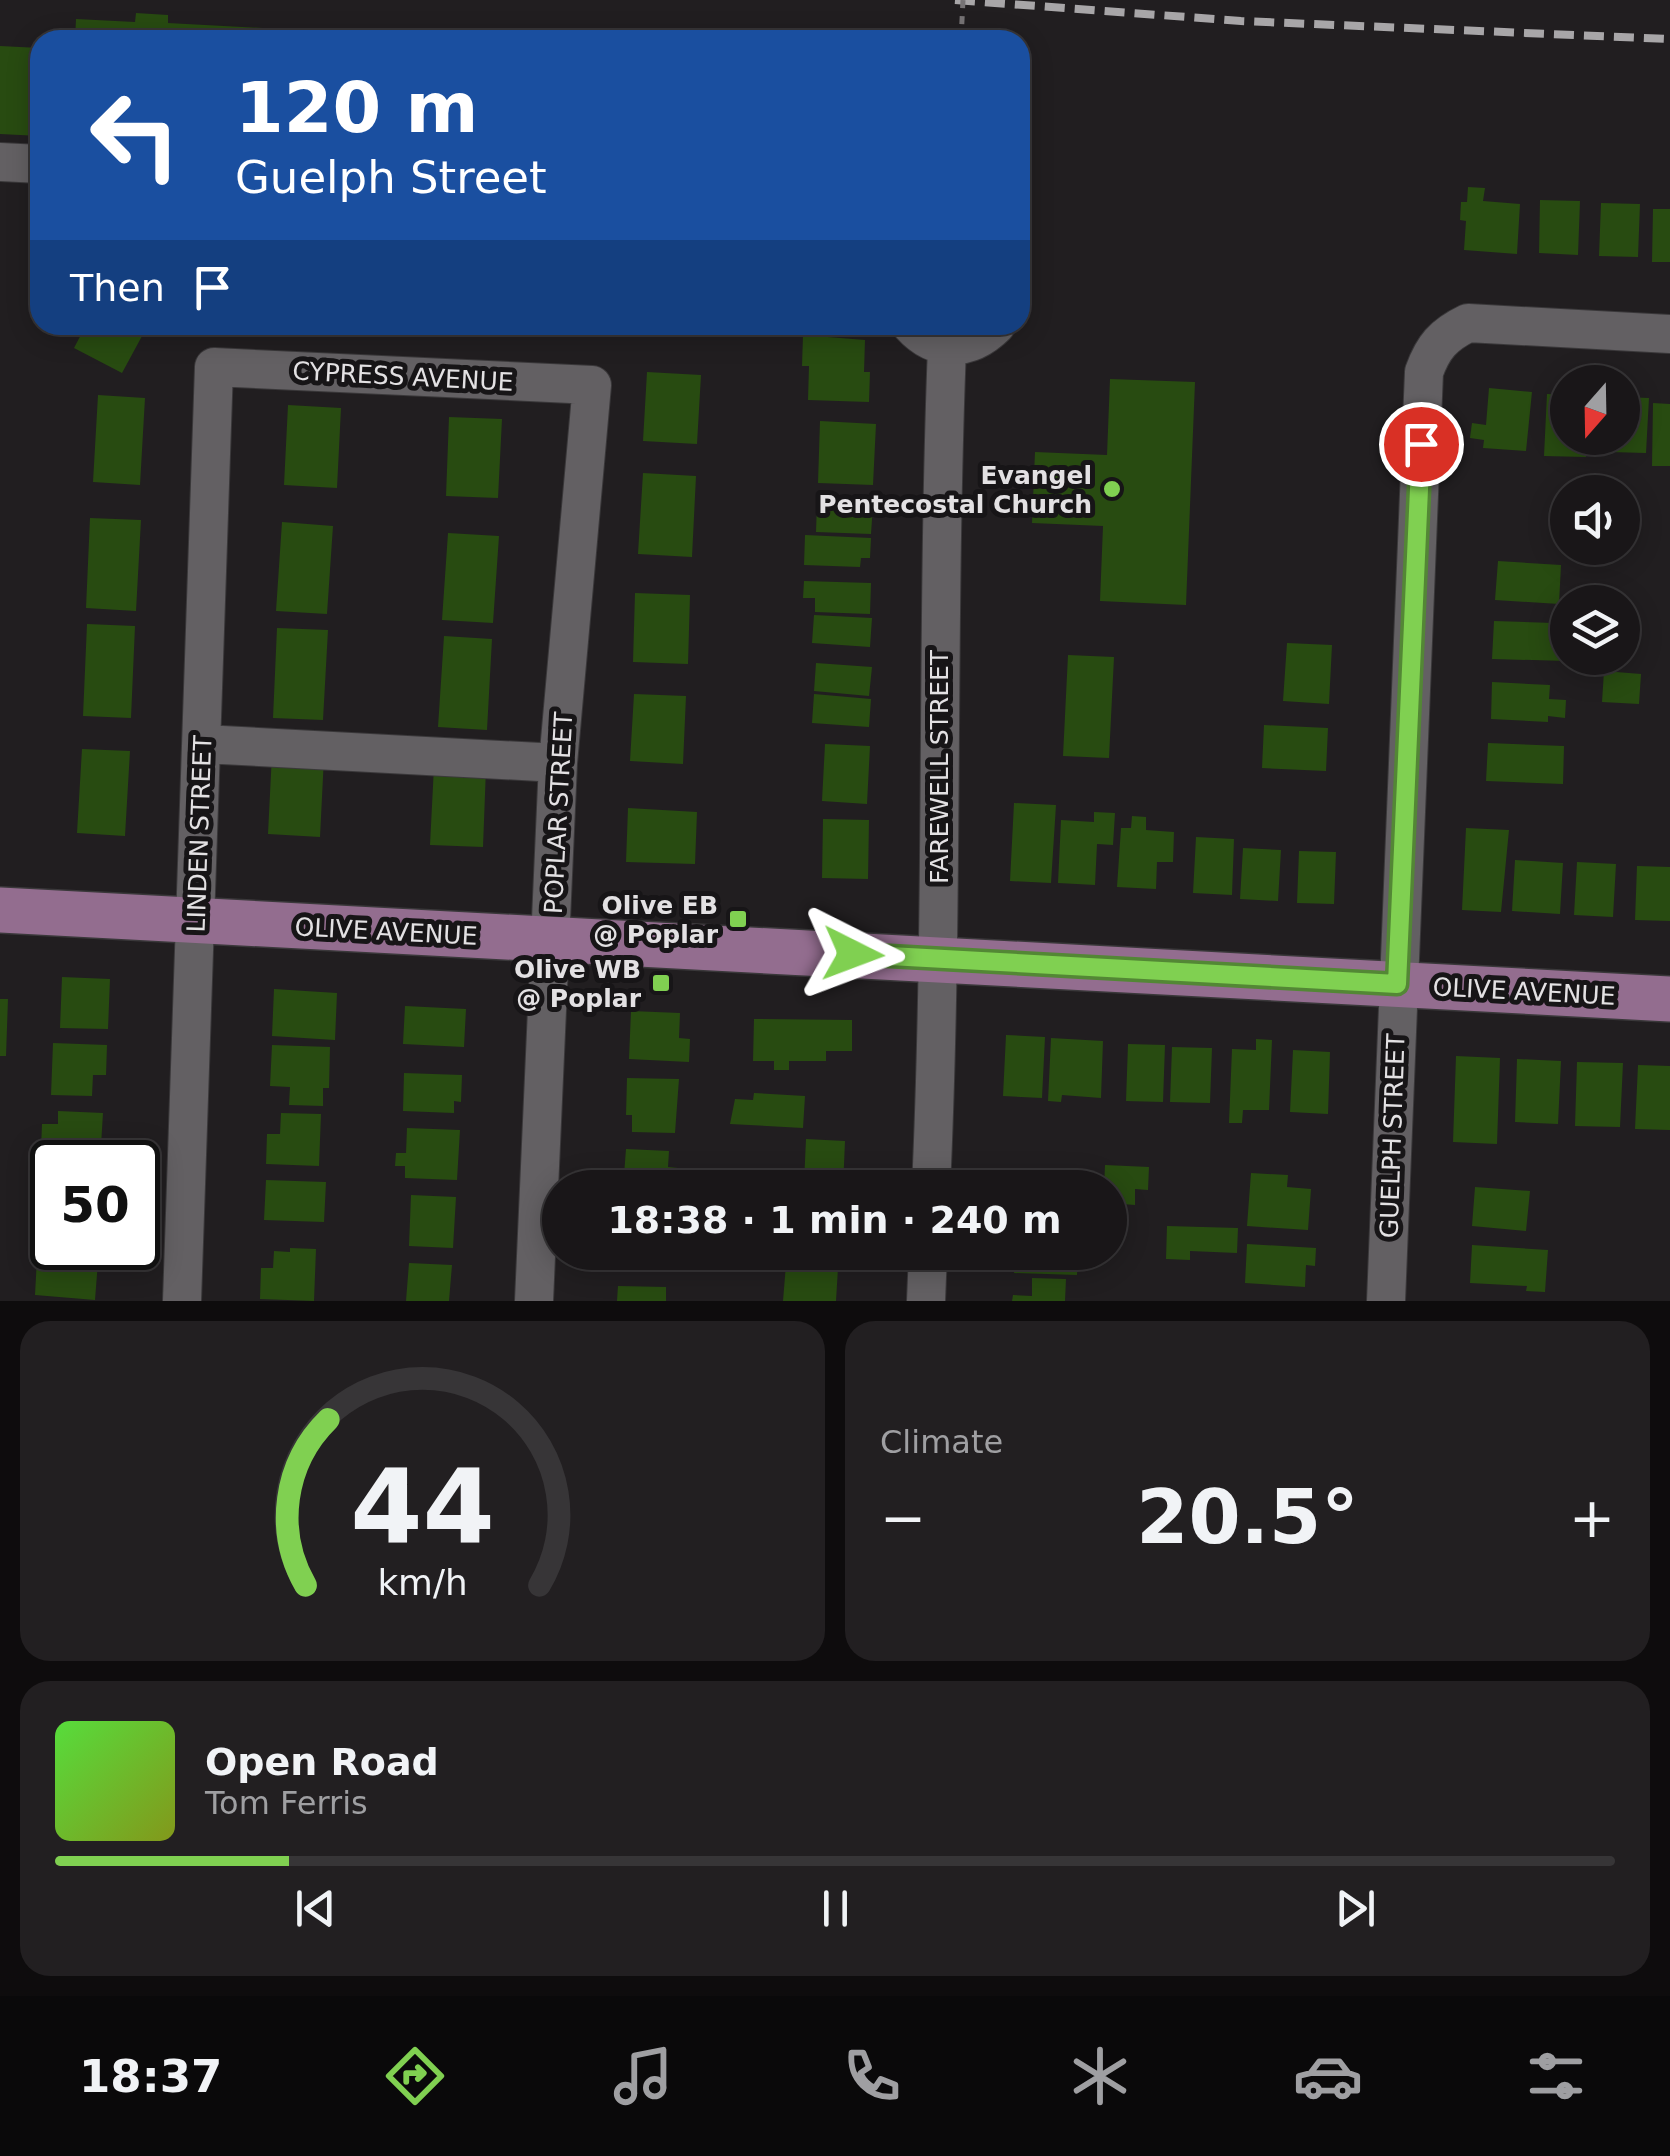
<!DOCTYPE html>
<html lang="en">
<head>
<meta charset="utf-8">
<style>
  :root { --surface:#191618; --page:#221f21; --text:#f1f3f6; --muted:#9f9fa2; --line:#373537; --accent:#80d051 }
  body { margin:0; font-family:"DejaVu Sans",sans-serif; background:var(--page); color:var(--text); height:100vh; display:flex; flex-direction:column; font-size:38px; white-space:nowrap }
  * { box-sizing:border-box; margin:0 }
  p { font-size:32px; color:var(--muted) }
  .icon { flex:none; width:55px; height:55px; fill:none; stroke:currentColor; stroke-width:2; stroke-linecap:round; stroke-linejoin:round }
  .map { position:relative; height:1301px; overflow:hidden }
  .side { display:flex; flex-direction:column; gap:20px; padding:20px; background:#0e0c0d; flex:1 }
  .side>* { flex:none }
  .banner { position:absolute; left:30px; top:30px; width:1000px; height:305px; border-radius:30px; box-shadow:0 5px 25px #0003,0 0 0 2px var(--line); background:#1a4fa0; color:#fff; overflow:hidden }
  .needle { width:65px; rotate:200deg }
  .buttons { position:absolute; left:1550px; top:365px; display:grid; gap:20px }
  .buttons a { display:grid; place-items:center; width:90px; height:90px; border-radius:50%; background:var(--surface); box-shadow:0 5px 25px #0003,0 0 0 2px var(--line); font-size:50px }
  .speed { position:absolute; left:30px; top:1140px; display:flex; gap:20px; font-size:50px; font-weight:700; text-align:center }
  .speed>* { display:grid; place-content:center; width:130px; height:130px; border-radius:50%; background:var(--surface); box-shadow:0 5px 25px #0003,0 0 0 2px var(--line); line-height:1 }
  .speed .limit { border:5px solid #111; border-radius:15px; background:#fff; color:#111 }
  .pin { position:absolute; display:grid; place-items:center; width:85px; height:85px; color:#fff; margin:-42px; border:5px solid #fff; border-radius:50%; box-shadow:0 2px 10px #0007 }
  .me { position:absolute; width:110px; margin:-55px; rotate:93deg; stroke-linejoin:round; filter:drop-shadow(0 0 8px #0008) }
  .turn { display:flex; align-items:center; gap:35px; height:210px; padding:0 40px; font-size:45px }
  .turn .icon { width:130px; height:130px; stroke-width:2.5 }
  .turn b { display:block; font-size:70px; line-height:85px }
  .then { display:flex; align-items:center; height:95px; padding:0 40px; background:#0003; gap:20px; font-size:38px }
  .big { font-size:75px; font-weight:700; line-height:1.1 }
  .side .card { flex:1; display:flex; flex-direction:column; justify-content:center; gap:15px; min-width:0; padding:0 35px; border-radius:30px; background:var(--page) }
  .side .dial { align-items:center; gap:0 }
  .dial svg { height:260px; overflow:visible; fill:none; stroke:var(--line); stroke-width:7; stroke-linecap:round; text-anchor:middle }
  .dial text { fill:var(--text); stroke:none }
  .song { display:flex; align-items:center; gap:30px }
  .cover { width:120px; height:120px; border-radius:15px; background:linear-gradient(135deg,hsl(110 70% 55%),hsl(70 70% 35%)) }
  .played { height:10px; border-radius:5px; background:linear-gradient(90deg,var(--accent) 15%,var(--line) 15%) }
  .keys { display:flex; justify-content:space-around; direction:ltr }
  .heat { display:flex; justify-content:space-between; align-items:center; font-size:55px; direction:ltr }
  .side .tiles { flex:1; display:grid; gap:20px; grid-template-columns:1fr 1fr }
  .card:last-child { grid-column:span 2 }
  .trip { position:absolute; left:542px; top:1170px; width:585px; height:100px; border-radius:50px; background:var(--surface); box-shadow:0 5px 25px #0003,0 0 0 2px var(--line); font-weight:700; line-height:100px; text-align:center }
  .menu { display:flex; height:160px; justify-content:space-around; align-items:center; background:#0a090a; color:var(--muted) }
  .menu .icon { width:70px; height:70px }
  .menu .selected { color:var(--accent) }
  .menu b { font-size:45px; color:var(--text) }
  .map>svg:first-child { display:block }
  .building { fill:#284b11 }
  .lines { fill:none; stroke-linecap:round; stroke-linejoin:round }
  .minor-casing { stroke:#3a383a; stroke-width:40 }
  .major-casing { stroke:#3a383a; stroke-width:48 }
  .minor { stroke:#636063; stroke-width:38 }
  .major { stroke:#936d8f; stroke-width:45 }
  .rail { stroke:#a8a6a8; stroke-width:8; stroke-dasharray:20 10; stroke-linecap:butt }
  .path-bridge { stroke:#767375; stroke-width:5; stroke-dasharray:8 8; stroke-linecap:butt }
  .route-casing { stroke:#538735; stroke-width:25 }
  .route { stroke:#80d051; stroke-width:18 }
  .poi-dot { fill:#80d051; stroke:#171517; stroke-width:4 }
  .labels { text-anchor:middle; stroke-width:10; stroke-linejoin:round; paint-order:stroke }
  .street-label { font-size:25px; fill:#e3e1e3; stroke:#171517 }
  .poi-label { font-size:25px; font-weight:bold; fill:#e3e1e3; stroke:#171517; text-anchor:end }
</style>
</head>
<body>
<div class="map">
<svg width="1670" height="1301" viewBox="0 0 1670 1301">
  <rect width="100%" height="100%" fill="#211e20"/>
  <path class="building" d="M136,13l32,2v8l95,5 -1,12h-187l1,-21 59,3z
    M0,46l40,2v88l-40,-2z
    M1468,187l17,1 -2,13 37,3 -3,50 -53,-4 2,-29 -6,-1 1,-18h6z
    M1540,200l40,1 -2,54 -39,-2z
    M1601,203l39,1 -2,53 -39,-1z
    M1653,209h17v53h-18z
    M86,325h62l-26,48 -48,-25z
    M803,335l62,5 -1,32h6l-1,30 -61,-2 1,-34h-7z
    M647,372l54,3 -4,69 -54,-3z
    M1110,379l85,3 -9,223 -86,-4 3,-75 -71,-3 3,-71 72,3z
    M1489,388l43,4 -6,59 -43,-3 1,-8 -14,-2 2,-15 14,2z
    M1547,394l21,1v43h19l-1,19 -42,-1z
    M98,395l47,3 -5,87 -47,-3z
    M1622,397l27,1 -3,55 -37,-1 1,-14h12z
    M1653,403l17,1v62h-18z
    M288,405l53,3 -4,80 -53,-3z
    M449,417l53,2 -4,79 -52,-2z
    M820,421l56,3 -3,61 -55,-2z
    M643,473l53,3 -4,81 -54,-3z
    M817,503l56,2 -2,29 -55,-2z
    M90,518l51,2 -5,91 -50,-3z
    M282,522l51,4 -6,88 -51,-3z
    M448,533l51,3 -6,87 -51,-3z
    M805,535l66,3 -1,20h-9l-1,9 -56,-2z
    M1498,561l63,4 -2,39 -64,-4z
    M804,581l67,2 -1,31 -55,-2v-14h-12z
    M635,593l55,2 -2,69 -55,-2z
    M814,615l58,3 -2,29 -58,-4z
    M1494,621l59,2v10h15l-1,28 -75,-2z
    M87,624l48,2 -4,92 -48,-2z
    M277,628l51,2 -5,90 -50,-2z
    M444,636l48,3 -5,91 -49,-3z
    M1287,643l45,2 -3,59 -46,-3z
    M1068,655l46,2 -5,101 -46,-2z
    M816,663l56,4 -3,29 -55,-5z
    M1604,671l37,3 -2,30 -37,-2z
    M1492,682l58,3 -1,14 17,1 -1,18 -17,-2v6l-57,-3z
    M634,694l52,2 -3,68 -53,-3z
    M814,694l57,5 -2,28 -57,-4z
    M1264,725l64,3 -2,43 -64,-3z
    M1488,743l76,3 -1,38 -77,-3z
    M825,744l45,2 -3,58 -45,-3z
    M82,749l48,2 -5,85 -48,-3z
    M272,754l52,3 -4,80 -52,-3z
    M434,766l52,2 -3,79 -53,-2z
    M1014,803l42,2 -5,78 -41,-2z
    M628,808l69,4 -2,52 -69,-2z
    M1094,812l21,1 -2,32 -16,-1 -2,41 -37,-2 3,-63 33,2z
    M1132,816l14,1v13l28,2 -1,30h-16l-1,27 -39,-2 4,-59h10z
    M823,819l46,1 -1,59 -46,-1z
    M1466,828l43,2 -8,82 -39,-2z
    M1196,837l38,2 -2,56 -39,-2z
    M1243,848l38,2 -3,51 -38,-2z
    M1299,851l37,1 -2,52 -37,-1z
    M1515,860l48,3 -3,51 -48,-3z
    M1577,862l39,2 -3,53 -39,-2z
    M1637,866l33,1v54l-35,-1z
    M62,977l48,2 -2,50 -48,-1z
    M274,989l63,4 -2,47 -63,-4z
    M0,999h8l-2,57h-6z
    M405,1006l61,3 -2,38 -61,-3z
    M631,1011l49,2 -1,25 11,1 -1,23 -60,-3z
    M754,1019l98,1v31h-26v10h-37v9h-15v-9h-21z
    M1006,1035l39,2 -3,61 -39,-2z
    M1051,1038l52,3 -2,57 -39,-3 -1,7 -13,-1z
    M1256,1039l16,1 -3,70h-26l-1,13h-13l3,-74 24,1z
    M53,1043l54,2 -1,30h-13l-1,21 -41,-1z
    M1128,1044l37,1 -2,57 -37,-1z
    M272,1045l58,2 -1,41h-6v18l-34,-1 1,-18 -20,-1z
    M1172,1047l40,1 -2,55 -40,-1z
    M1293,1050l37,2 -2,62 -38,-2z
    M1456,1056l44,2 -3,86 -44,-2z
    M1517,1059l44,2 -3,63 -43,-2z
    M1577,1062l46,1 -3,64 -45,-1z
    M1638,1065l32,1v64l-35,-1z
    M404,1073l58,2 -1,27 -7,-1v12l-51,-2z
    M627,1078l52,1 -4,54 -43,-1v-17h-6z
    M754,1093l51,3 -2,32 -73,-4 5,-25 18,1z
    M58,1111l45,2 -3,49h-45l1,-12 -15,-1 1,-25h16z
    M281,1113l40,1 -2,52 -53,-2 1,-30h13z
    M407,1128l53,2 -3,50 -52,-2v-12h-10l1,-13h10z
    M806,1139l39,2 -2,47h-59v-6l20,1z
    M626,1149l43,2 -1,16 10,1 -1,20h-54z
    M1105,1165l44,2 -1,23 -13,-1v16l-25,-2v-15h-6z
    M1251,1173l37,2 -1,12 24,2 -3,41 -61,-4z
    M1018,1177l57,3v8h-58z
    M47,1179h5v50h-8z
    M266,1180l60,2 -2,40 -60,-2z
    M1475,1187l55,4 -4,40 -54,-5z
    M411,1195l45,2 -3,51 -44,-2z
    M1167,1226l71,2 -1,25 -47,-2v9l-24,-1z
    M1247,1244l69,4 -1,18 -9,-1 -1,22 -60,-4z
    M1472,1245l76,5 -3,42 -19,-1 1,-5 -57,-3z
    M68,1248l31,1 -4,51 -60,-5 2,-37 30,2z
    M290,1248l26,1 -2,52 -54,-2 1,-31h12l1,-17 16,1z
    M627,1252h42l-1,15 -42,-3z
    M787,1252h52l-3,49h-53z
    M1015,1252h63l-1,23 -63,-2z
    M409,1263l43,2 -3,36h-43z
    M1032,1278l34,1 -1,22h-53l1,-6 19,1z
    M618,1286l48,1v14h-49z"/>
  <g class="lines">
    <defs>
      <path id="minor" d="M0,162l40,2
        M911,325c25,28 59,26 85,0
        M203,744l355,19
        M931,1188c13,-280 5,-561 16,-841
        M182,1301l32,-934 378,18 -34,378 -24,538
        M926,1301l2,-49
        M1386,1301l38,-929c9,-25 19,-37 44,-49l202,11"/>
      <path id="major" d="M0,910l1670,89"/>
    </defs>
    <use href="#minor" class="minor-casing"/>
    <use href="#major" class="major-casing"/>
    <use href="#minor" class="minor"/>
    <use href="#major" class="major"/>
    <path class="rail" d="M955,0l286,21 429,18"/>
    <path class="path-bridge" d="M961,40l2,-40"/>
  </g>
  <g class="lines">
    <defs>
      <path id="route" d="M853,954l544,30 24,-540"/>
    </defs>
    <use href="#route" class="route-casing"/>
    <use href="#route" class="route"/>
  </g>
  <g class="poi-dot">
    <circle cx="1112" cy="489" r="10"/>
    <rect x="728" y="909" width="20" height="20" rx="5"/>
    <rect x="651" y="973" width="20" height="20" rx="5"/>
  </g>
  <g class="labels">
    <g class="street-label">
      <text transform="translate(403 376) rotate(3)" y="9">CYPRESS AVENUE</text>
      <text transform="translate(939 767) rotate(-90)" y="9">FAREWELL STREET</text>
      <text transform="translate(558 813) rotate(-87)" y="9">POPLAR STREET</text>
      <text transform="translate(199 834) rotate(-88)" y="9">LINDEN STREET</text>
      <text transform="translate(386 931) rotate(3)" y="9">OLIVE AVENUE</text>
      <text transform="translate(1524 991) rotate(3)" y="9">OLIVE AVENUE</text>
      <text transform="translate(1392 1136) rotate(-88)" y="9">GUELPH STREET</text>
    </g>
    <g class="poi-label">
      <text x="1092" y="484">Evangel<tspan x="1092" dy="29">Pentecostal Church</tspan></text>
      <text x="718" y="914">Olive EB<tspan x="718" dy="29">@ Poplar</tspan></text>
      <text x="641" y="978">Olive WB<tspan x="641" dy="29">@ Poplar</tspan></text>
    </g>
  </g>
</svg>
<div class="buttons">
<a><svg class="needle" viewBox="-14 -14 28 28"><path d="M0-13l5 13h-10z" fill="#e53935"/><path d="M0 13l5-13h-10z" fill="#9f9fa2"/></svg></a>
<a><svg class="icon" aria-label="sound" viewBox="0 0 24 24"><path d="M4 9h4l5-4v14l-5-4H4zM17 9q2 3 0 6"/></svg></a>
<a><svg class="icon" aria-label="layers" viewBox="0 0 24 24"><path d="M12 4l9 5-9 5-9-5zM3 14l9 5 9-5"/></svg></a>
</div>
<div class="speed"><div class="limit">50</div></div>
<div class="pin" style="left:1421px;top:444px;background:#d93025"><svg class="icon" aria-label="arrive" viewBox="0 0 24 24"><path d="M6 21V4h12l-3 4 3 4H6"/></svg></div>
<svg class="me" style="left:853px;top:954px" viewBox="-20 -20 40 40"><path d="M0-17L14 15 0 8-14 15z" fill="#80d051" stroke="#fff" stroke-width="4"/></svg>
<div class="trip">18:38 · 1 min · 240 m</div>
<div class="banner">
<div class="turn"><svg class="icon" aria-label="left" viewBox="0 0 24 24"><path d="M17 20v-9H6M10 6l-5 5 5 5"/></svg><div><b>120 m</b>Guelph Street</div></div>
<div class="then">Then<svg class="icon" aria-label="arrive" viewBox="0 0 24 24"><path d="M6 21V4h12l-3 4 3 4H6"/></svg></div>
</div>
</div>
<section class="side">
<div class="tiles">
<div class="card dial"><svg viewBox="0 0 100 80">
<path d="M14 69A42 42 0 1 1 86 69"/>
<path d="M14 69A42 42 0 0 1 21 18" stroke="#80d051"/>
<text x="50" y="56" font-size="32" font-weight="700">44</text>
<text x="50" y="72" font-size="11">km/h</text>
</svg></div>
<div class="card"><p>Climate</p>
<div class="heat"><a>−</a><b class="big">20.5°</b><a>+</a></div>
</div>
<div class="card">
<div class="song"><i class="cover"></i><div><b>Open Road</b><p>Tom Ferris</p></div></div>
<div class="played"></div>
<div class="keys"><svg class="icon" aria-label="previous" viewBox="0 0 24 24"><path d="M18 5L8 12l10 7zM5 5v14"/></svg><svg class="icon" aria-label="pause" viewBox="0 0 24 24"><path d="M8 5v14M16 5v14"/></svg><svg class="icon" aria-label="next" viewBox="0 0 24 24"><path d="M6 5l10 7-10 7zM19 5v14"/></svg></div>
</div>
</div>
</section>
<nav class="menu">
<b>18:37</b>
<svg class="icon selected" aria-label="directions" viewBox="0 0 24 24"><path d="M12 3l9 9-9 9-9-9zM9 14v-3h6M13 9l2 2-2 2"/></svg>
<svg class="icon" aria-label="music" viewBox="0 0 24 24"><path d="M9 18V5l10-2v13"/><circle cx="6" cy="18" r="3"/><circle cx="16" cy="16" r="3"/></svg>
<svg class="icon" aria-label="phone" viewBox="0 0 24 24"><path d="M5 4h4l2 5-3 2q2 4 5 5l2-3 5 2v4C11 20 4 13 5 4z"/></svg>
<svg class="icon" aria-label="climate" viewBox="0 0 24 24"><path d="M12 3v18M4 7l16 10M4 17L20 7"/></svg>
<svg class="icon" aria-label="car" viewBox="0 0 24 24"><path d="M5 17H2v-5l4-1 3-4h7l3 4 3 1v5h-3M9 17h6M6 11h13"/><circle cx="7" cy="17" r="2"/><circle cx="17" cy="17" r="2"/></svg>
<svg class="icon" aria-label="filters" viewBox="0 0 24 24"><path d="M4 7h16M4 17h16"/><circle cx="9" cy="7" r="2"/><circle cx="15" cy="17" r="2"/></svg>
</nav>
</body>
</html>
